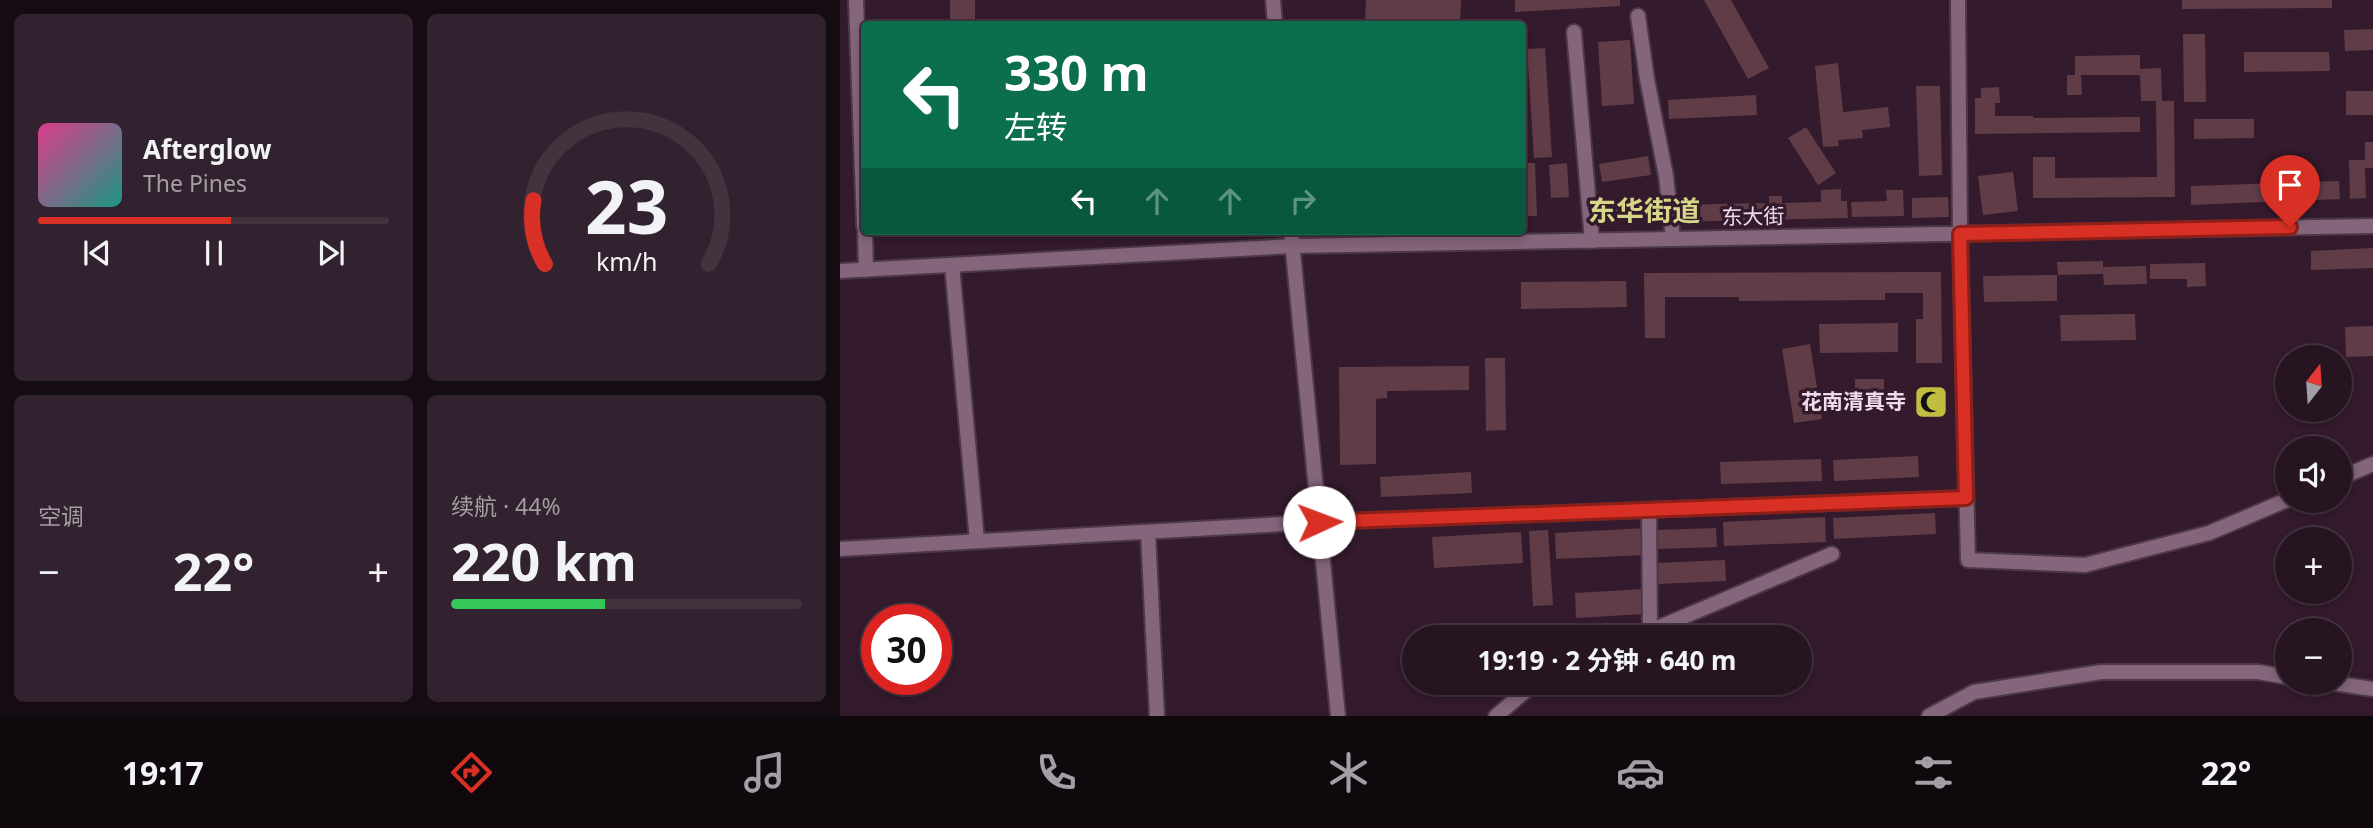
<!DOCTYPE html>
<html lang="zh">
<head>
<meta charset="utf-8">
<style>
  :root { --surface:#261421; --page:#32212e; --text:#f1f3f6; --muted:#a49ea5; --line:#42333f; --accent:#d93025 }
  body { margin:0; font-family:"Noto Sans","Noto Sans SC",sans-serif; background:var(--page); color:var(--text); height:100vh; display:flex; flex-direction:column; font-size:26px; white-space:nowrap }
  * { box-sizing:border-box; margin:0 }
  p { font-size:23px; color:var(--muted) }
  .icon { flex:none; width:38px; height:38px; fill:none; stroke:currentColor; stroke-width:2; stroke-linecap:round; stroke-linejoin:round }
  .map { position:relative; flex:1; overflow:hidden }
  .drawer { display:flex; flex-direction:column; gap:14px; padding:14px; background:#150b12; width:840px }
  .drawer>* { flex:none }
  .hud { position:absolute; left:21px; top:21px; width:665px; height:214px; border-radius:7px; box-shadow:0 4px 10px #0003,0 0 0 2px var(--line); background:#0b6e4f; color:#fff; overflow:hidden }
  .needle { width:46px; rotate:17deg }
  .buttons { position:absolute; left:1435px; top:345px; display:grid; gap:14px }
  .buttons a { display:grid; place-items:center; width:77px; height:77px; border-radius:50%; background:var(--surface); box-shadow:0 4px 10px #0003,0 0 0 2px var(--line); font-size:35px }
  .speed { position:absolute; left:21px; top:604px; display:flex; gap:14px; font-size:35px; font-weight:700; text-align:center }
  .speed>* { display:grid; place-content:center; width:91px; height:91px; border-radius:50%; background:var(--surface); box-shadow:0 4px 10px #0003,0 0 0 2px var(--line); line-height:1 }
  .speed .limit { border:10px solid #d22; background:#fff; color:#111 }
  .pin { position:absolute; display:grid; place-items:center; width:60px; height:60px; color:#fff; margin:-72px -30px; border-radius:50% 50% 50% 0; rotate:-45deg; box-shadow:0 0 7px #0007 }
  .pin .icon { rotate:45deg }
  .me { position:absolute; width:77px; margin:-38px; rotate:88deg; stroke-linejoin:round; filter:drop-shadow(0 0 5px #0008) }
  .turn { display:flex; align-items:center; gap:24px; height:147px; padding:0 28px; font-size:32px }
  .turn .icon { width:91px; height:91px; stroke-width:2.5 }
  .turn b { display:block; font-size:49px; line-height:60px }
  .lanes { display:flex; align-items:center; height:66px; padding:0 28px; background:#0003; justify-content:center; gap:35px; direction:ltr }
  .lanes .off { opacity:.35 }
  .big { font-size:52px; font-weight:700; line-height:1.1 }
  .drawer .widget { flex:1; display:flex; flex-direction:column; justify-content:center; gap:10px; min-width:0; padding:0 24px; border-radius:10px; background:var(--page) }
  .drawer .dial { align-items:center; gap:0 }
  .dial svg { height:182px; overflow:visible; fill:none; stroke:var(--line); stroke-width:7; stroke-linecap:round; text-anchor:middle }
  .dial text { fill:var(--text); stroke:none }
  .song { display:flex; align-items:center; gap:21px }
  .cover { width:84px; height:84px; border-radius:10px; background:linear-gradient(135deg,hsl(330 70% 55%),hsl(170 70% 35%)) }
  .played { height:7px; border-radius:4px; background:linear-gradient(90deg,var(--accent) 55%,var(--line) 55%) }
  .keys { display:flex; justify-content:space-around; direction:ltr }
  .heat { display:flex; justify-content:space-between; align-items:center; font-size:38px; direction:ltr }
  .charge { height:10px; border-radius:5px; background:linear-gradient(90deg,#34c759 44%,var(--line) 0) }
  .drawer .tiles { flex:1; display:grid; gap:14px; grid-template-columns:repeat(2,1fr) }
  .trip { position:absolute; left:562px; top:625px; width:410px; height:70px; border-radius:35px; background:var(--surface); box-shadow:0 4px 10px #0003,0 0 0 2px var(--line); font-weight:700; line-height:70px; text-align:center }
  .tab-bar { display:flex; height:112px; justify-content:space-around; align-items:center; background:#0f080d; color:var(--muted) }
  .tab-bar .icon { width:49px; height:49px }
  .tab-bar .on { color:var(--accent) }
  .tab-bar b { font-size:32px; color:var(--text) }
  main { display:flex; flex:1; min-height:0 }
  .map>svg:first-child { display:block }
  .building { fill:#603d46 }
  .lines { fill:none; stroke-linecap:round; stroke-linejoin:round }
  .minor-casing { stroke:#4c3847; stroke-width:18 }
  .minor { stroke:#84657b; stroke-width:14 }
  .route-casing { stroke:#8d1f18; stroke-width:18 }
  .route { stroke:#d93025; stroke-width:12 }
  .labels { text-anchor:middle; stroke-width:7; stroke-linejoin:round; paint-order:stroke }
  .street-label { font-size:21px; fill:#eedce8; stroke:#331a2c }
  .poi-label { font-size:21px; font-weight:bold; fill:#eedce8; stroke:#331a2c; text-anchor:end }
  .district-label { font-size:28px; font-weight:bold; fill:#d5d687; stroke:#331a2c }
</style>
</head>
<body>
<main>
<section class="drawer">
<div class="tiles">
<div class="widget">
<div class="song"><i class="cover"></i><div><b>Afterglow</b><p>The Pines</p></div></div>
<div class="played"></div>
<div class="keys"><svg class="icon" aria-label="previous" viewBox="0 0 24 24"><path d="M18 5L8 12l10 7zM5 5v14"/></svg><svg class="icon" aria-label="pause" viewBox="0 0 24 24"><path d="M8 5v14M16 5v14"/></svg><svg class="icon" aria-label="next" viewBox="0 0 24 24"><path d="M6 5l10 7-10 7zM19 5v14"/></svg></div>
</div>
<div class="widget dial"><svg viewBox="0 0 100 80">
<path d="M14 69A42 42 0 1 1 86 69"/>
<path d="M14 69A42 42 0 0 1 9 41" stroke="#d93025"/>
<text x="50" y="56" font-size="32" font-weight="700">23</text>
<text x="50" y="72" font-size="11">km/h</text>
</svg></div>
<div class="widget"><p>空调</p>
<div class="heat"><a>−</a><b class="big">22°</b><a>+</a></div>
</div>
<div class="widget"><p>续航 · 44%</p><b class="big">220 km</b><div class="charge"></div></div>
</div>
</section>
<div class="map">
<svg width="1533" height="716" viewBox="0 0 1533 716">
  <rect width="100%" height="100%" fill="#331a2c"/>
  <path class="building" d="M110,0h25v24h-25z
    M526,0h95l-1,24h-95z
    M675,0h105v6l-105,6z
    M864,0h27l38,68 -21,11z
    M1342,0h150v8l-150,1z
    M1533,29v21l-28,1 -1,-21z
    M1343,34h22l1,68h-22z
    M790,40l4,64 -32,2 -4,-64z
    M705,48l7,109 -18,1 -7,-109z
    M1404,52h85l1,19 -86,1z
    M1300,55v14l21,-1 1,33h12l1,96 -142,1v-41h22v21l102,-1 -1,-76h-15l-1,-26h-59l1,20h-15v-20h8v-19z
    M998,63l5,49 45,-5 2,20 -28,3 1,8 -25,2 1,6 -16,1 -8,-81z
    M1076,86h24l2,89 -23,1z
    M1159,87l1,16h-5v13h38v2l107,-1v15l-165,2v-36h6v-10z
    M1506,91h27v24h-27z
    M916,95l1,20 -88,4 -1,-19z
    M1354,119h60v19l-60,1z
    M966,127l30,46 -18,12 -30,-47z
    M1525,142h8v26h-8l1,30 -16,1 -1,-39h16z
    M808,156l3,19 -49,7 -3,-18z
    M682,163h13l2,53h-15z
    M727,163l2,34 -18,1 -2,-33z
    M1173,172l5,39 -35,4 -5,-39z
    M1499,181l1,18 -149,6v-19z
    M1001,189v12h6l1,17 -173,4v-17l94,-2v-7h13v7l39,-1v-12z
    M1046,190h17l1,26 -52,1 -1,-15 36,-1z
    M1108,197l1,20 -37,1v-20z
    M825,201v19l-59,1v-19z
    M1533,248v20l-62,2v-19z
    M1263,261v6l43,-1 1,18 -43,1 -1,-11 -45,1 -1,-13z
    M1365,263l1,23 -19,1v-8h-37v-15z
    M1101,272l1,91h-26v-44h7v-26h-38v7l-146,1v-4h-74v41h-20l-1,-65z
    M1217,275v26l-73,1 -1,-26z
    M786,281l1,26 -106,2v-27z
    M1295,314l1,26 -75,1 -1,-26z
    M1058,323v29l-78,1 -1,-29z
    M1533,326v30l-27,1 -1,-30z
    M970,344l12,75 -28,4 -12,-74z
    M645,358h20l1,72 -20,1z
    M629,366v24l-82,1v7l-11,1v65l-36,1 -1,-98z
    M1015,379h29v33h-29z
    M1078,456l1,21 -85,4 -1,-21z
    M981,459l1,22 -101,3 -1,-22z
    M631,472l1,21 -91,4 -1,-20z
    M1095,513l1,21 -102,5 -1,-21z
    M985,517l1,25 -102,4 -1,-24z
    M805,528l1,27 -90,4 -1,-26z
    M876,528l1,19 -60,2 -1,-19z
    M708,530l5,75 -20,1 -4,-75z
    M681,532l2,31 -89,5 -2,-31z
    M885,560l1,21 -69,3 -1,-21z
    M803,589l1,25 -68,4 -1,-25z"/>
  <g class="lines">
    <defs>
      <path id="minor" d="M16,0l8,226
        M433,0l2,24
        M1118,0l2,234 8,326 117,5 124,-32 78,-33
        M798,16l9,63 19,97 7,63
        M734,32l18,209
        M25,231l1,39
        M451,231l47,485
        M112,265l25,276
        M0,271l453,-25 1080,-20
        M1500,478l33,-14
        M809,510l1,121
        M308,532l9,184
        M0,549l479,-27 647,-24
        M796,637l196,-83
        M1487,682l46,7
        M656,716l40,-34
        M1089,716l45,-24 127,-20h157l29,5"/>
    </defs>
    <use href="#minor" class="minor-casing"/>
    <use href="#minor" class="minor"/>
  </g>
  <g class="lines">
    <defs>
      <path id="route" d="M479,522l647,-24 -6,-264 330,-7"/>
    </defs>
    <use href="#route" class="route-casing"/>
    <use href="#route" class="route"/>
  </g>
  <defs>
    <symbol id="mosque-square" viewBox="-11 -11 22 22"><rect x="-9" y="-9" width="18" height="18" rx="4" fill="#c0be41" stroke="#331a2c"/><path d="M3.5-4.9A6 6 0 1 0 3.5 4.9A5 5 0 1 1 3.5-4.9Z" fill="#111"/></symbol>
  </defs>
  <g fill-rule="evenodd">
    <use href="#mosque-square" x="1072" y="383" width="38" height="38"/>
  </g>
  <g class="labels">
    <g class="street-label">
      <text transform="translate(913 217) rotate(-1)" y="7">东大街</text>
    </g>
    <g class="poi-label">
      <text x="1066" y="409">花南清真寺</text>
    </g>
    <g class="district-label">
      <text x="804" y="221">东华街道</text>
    </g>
  </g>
</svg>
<div class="buttons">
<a><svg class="needle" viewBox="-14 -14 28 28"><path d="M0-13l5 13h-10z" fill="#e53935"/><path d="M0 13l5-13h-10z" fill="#a49ea5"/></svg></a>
<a><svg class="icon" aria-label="sound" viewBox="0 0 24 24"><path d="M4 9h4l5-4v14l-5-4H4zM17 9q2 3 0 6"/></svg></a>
<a>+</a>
<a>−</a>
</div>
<div class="speed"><div class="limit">30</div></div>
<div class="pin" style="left:1450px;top:227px;background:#d93025"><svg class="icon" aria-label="arrive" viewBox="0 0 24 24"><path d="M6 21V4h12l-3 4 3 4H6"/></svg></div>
<svg class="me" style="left:479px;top:522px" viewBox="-20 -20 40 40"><circle r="19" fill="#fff"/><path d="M0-13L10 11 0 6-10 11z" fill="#d93025"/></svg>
<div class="trip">19:19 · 2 分钟 · 640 m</div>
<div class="hud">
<div class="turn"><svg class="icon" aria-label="left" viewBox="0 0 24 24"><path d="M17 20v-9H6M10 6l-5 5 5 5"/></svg><div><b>330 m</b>左转</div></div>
<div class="lanes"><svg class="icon" aria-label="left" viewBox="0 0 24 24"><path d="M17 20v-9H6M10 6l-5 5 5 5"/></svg><svg class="icon off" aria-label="ahead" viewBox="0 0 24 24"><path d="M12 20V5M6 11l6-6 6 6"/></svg><svg class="icon off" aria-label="ahead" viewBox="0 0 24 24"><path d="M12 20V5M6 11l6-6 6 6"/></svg><svg class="icon off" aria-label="right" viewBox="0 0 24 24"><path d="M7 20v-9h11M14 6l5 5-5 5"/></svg></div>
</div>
</div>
</main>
<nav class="tab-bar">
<b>19:17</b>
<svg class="icon on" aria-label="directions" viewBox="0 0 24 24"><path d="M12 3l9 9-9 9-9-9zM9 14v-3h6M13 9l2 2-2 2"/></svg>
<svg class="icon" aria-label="music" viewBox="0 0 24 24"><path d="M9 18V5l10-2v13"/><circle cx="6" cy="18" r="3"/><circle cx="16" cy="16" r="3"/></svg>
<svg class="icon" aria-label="phone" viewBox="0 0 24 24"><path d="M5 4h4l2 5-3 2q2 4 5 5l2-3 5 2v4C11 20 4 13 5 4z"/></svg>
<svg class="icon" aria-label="climate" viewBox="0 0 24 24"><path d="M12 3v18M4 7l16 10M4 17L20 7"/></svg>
<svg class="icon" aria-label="car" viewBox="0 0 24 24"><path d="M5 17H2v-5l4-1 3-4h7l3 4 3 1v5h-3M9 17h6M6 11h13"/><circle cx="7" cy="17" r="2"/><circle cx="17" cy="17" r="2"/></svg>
<svg class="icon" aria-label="filters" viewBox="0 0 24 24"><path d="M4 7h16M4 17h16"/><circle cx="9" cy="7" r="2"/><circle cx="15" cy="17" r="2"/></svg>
<b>22°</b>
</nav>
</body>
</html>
